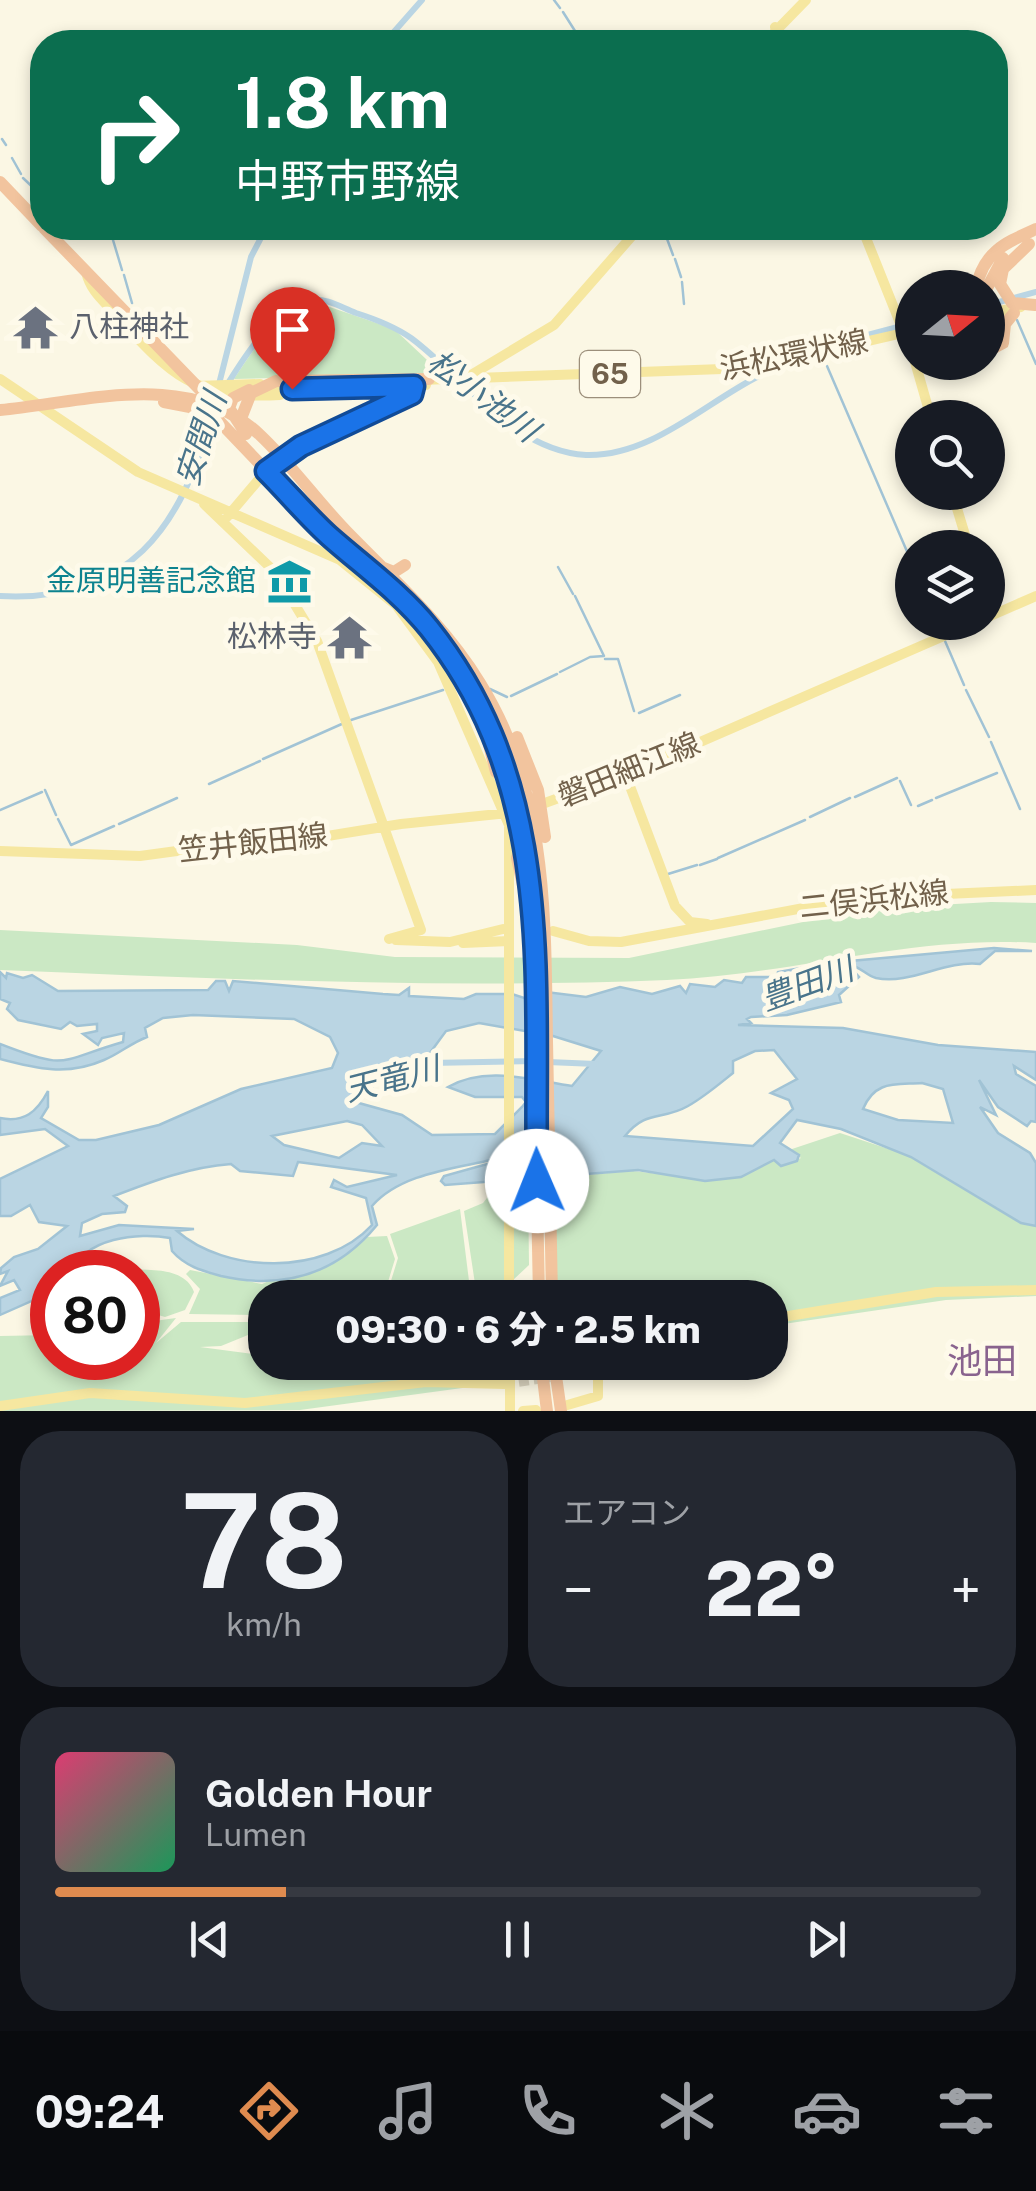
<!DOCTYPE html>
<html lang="ja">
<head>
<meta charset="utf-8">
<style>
  :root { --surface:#171b24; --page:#242831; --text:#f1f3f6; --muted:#9ea1a6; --line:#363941; --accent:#df8b4f }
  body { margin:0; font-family:"Public Sans","Noto Sans JP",sans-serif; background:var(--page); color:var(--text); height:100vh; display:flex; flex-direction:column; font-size:38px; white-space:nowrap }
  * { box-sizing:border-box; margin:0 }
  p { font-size:32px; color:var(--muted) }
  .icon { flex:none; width:55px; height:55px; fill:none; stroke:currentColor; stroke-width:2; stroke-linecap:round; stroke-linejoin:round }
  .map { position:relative; height:1411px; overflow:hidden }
  .drawer { display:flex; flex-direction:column; gap:20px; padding:20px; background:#0d0f14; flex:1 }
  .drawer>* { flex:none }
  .top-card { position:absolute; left:30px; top:30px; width:978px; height:210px; border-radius:40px; box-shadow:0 5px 15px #0003; background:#0b6e4f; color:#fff; overflow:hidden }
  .needle { width:65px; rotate:72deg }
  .fabs { position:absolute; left:895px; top:270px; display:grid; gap:20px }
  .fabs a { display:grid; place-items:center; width:110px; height:110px; border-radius:50%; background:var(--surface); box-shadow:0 5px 15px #0003; font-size:50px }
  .speed { position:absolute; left:30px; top:1250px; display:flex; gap:20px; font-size:50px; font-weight:700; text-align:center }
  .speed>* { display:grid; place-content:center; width:130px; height:130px; border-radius:50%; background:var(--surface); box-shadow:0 5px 15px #0003; line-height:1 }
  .speed .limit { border:15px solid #d22; background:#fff; color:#111 }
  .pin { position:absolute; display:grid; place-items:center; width:85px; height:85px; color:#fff; margin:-102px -42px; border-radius:50% 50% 50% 0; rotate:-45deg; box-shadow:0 0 10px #0007 }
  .pin .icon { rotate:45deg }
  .me { position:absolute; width:110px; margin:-55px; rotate:359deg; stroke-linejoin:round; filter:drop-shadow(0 0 8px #0008) }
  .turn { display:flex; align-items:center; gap:35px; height:210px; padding:0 40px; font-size:45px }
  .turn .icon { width:130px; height:130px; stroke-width:2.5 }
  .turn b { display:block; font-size:70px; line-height:85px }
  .big { font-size:75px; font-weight:800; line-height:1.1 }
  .drawer .card { flex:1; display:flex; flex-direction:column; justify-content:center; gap:15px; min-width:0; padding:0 35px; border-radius:40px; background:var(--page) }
  .drawer .dial { align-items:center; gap:0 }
  .dial b { font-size:130px; line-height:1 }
  .song { display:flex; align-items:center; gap:30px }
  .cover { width:120px; height:120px; border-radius:15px; background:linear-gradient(135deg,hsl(340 70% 55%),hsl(150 70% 35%)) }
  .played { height:10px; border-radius:5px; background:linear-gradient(90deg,var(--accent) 25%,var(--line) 25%) }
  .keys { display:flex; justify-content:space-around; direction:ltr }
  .heat { display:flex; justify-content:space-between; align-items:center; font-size:55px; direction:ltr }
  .drawer .tiles { flex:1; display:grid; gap:20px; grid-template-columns:1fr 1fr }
  .card:last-child { grid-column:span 2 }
  .trip { position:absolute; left:248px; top:1280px; width:540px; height:100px; border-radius:40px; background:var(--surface); box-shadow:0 5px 15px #0003; font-weight:800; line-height:100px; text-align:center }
  .tabs { display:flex; height:160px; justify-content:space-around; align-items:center; background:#090b0e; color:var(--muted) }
  .tabs .icon { width:70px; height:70px }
  .tabs .on { color:var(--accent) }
  .tabs b { font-size:45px; color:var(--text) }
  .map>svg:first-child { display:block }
  .green { fill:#cbe8c4 }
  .water { fill:#bad5e3; stroke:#a1c3d5; stroke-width:2.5; fill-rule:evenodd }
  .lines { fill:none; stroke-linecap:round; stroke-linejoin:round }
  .stream { stroke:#a1c3d5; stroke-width:2.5 }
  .river { stroke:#bad5e3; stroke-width:6 }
  .major-tunnel { stroke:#d9d2be; stroke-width:10; stroke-dasharray:10 5; stroke-linecap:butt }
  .major { stroke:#f6e7a0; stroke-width:10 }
  .highway { stroke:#f2c49e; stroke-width:12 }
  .route-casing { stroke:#114b97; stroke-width:25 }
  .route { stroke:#1a73e8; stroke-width:18 }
  .labels { text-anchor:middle; stroke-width:10; stroke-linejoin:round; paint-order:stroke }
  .shield { fill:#fefaea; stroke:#9c8f7b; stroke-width:2.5 }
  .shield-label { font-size:28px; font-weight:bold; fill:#72614b }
  .worship-label { font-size:30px; fill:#5b616d; stroke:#fefaea; text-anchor:start }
  .street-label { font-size:30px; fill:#72614b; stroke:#fefaea }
  .culture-label { font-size:30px; fill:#0d838f; stroke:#fefaea; text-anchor:end }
  .water-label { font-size:32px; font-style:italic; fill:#49748b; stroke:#fefaea }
  .quarter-label { font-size:35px; fill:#89638e; stroke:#fefaea }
</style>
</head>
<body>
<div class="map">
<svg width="1036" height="1411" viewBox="0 0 1036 1411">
  <rect width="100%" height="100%" fill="#fbf7e4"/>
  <path class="green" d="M318,303l76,26 48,45 -208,5c20,-30 45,-72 84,-76z
    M991,902l45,1v40c-126,-8 -245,32 -369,37 -223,9 -444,-1 -667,-10v-40l297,15 98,12 234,1 237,-49z
    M840,1133l67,22 111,67 18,4v70l-90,4 -176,26v-28l-218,-1 -2,-119 83,-7 80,9 61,-20 7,6 20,-8 -12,-8z
    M498,1184l30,1 1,80 -34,32h-18l-13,-86 19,-8z
    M460,1209l11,88h-85l12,-39 -8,-24z
    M387,1236l8,23 -11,36 -119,3v17l-76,-1 11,-25 -14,-15 4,-4 72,14 105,-47z
    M115,1269c26,2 69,-5 79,23l-9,18 -20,7 -17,-5 -7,4 13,5 22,-3 -20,25 25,-21h84v6l-44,18 -21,1 53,7 12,-8v16l341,1 -129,23 -177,24 -300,1v-75l52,-1v23h86v-86h-41z"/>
  <path class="water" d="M994,948l38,3h-37l-15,13c-36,-4 -69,21 -104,14 -8,-2 -13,-8 -20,-11l-4,2 7,8 -20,18 2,7 -54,13 -36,2 -4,2 4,4 -13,2 105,3 95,17 98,7v28l-22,-14 2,8 20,12v36l-5,-1 -4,5 -29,-19 -19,-27 17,35 -16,-8 18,26 32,20 6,10v63l-15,-3 -110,-66 -70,-28 -44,-9 -17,23 19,12 -2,6 -16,5 -7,-6 -33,17 -36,4 -67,-11 -193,15 -4,-4 3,-5 54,-15 -7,-1c-39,9 -91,14 -119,46l5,19c-41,50 -93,65 -156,51 -19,-5 -36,-10 -49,-25l-2,-13c-31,-6 -88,0 -95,34h-23v20l-52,23v-17l20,-8 -6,-10 -14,6 8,-15 -8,3 1,-6 13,-11 24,-8 29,-23 -28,-4 -9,-17 -19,11h-11v-37l68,-33 -23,-17 -45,6v-17c24,5 37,-6 48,-27v16l-7,11 38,22h17l63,-15 82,-36 91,-21 6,-15 -8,-16 -36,-18 -101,-4 -30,3 -18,10 2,9c-16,6 -28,17 -43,23 -36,16 -67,9 -104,-1v-15c69,27 57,17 123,-2l1,-9 -22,5 -4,7 -15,-11 14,-3v-7l-20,2 -7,-4 -9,7 -43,-9 -11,-11 3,-6 -10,-4v-27l6,6 1,-5 16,5 9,-3 26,16 150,-1 8,-9h9l4,10 4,-10 150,13 16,1 10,-7v8l55,3 12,-5h36l12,4 14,-7 48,6 34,-10 32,7 28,-8 6,7 4,-9 25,3 9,-7 18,3 4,-6h31l1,-5 34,-6 10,4 6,-7zM479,1023l74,13 48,15 -29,35c-41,-6 -86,-21 -124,1l27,10h47l4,5 -4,5 -27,27 -63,1 -30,-20 -54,-15 79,-43 19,-26zM774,1050l23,29 -26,14 18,7 4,9 -40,37 -128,-10c22,-27 37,-15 63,-30 16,-9 30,-21 45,-33v-12l22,-10zM922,1083l21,6 10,34 -55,-3 -35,-11c12,-29 32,-24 59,-26zM347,1121l15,4 20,21 -20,-3 -23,15 -55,-13 -12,-9zM298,1162l99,13 -50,12 -13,-7 -3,7 35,11 6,27c-48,52 -147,48 -195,6l17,-2 -75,-4 -39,11 2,-13 20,-9 23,-2 2,-6 -13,-10c39,-15 76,-29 117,-32l9,7 53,5z"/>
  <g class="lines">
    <path class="stream" d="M554,0l6,8
      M563,12l19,30
      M2,139l4,6
      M12,158l9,16
      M23,178l19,18
      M78,228l7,6
      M663,228l10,27
      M110,230l12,40
      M675,259l6,18
      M124,275l8,28
      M682,282l2,22
      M1017,320l19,44
      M827,366l85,197
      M558,567l15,27
      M938,622l4,9
      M945,641l19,44
      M605,659h13l16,52
      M560,672l30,-15 14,-1 -29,-60
      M490,689l17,8
      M966,690l23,47
      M511,696l46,-22
      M639,713l41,-18
      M351,720l92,-30
      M991,742l29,67
      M263,759l81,-36
      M900,781l11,24
      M209,784l51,-23
      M45,790l11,25
      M855,797l42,-19
      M936,798l61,-25
      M918,806l14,-6
      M0,810l42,-18
      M810,817l40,-19
      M58,819l13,26 43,-19
      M119,824l58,-26
      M718,858l87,-38
      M700,865l17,-6
      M668,874l29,-9"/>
    <path class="river" d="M385,42l37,-42
      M988,305l48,-13
      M841,342l57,-15
      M219,384l32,-127 15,-29
      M216,403c18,-30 58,-100 96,-103 15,-2 30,8 44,13 19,6 38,13 55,25 53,39 102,113 175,117 64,2 118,-51 171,-78l11,-13
      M0,596c129,7 181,-68 212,-180
      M548,1062l48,2
      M386,1077l43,-14 107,-2"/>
    <path class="major-tunnel" d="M504,1384l46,-7"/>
    <path class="major" d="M775,27l7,15
      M765,42l41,-42
      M862,228l50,125
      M86,272c5,20 17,28 30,43 55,60 78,85 164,80
      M988,313l33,-6
      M915,362l16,56
      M471,375l83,-50 85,-97
      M0,379l138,93 202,88 56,45 42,57 71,163v473
      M421,380l329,-12 162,-37
      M196,386l64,-2
      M263,389l163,-4
      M952,492l17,56
      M204,504l71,68 42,69 104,289 -32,9
      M227,517l39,-46 35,-26 111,-51 2,-9
      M988,598l7,16
      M988,617l48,-21
      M625,773l50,133 15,16 17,2
      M534,807l104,-38 338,-147
      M0,851l140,5 81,-11h51l129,-21 107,-11
      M553,931l36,10 32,1 236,-44 179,-8
      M396,940l54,2 53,-13
      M463,943l46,-2
      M770,1319l166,-27 100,-2
      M510,1362v49
      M560,1374l29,-12
      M451,1378l59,-8
      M0,1406l90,-13 155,10 181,-21 78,2
      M564,1406l34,-10v-34
      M523,1411l13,-1"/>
    <path class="highway" d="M0,182l42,44
      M44,228l168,174
      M1029,244l-26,25 -3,15 12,19 23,2
      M976,288c8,-37 29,-45 60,-59
      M987,288l16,-30
      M988,319l13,9v10
      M988,351l15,-8 2,-19 9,-11
      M164,402l26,5 29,14 108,113 54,45
      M0,410c85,-8 190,-42 260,25 33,31 59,69 91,101 45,46 95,91 129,147 68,109 65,233 67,358 2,85 4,171 5,257
      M240,421l11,-28 25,-12 153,-2
      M246,434l-17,-26 4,-10 16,-8
      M384,568l10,4 11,-7
      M426,625c63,79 94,164 105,264l8,409
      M485,729l11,43 23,9
      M517,737l21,53 7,47
      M524,890l-7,-32 10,-18
      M541,1362l6,49
      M554,1362l7,49"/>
  </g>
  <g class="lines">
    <defs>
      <path id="route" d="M292,389l122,-3 -2,8 -111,52 -35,25c21,21 41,45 63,65 34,30 72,57 100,92 130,163 104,357 108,553"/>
    </defs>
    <use href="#route" class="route-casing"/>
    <use href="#route" class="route"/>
  </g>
  <defs>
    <symbol id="temple-bare" viewBox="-9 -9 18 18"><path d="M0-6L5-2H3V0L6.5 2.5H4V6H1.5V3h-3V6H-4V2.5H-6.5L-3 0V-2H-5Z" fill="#6b7280" stroke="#fefaea" stroke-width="2.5" paint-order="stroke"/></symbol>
    <symbol id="museum-bare" viewBox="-9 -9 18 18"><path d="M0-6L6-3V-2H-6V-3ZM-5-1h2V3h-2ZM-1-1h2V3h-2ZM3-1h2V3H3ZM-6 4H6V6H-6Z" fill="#0f9aa8" stroke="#fefaea" stroke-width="2.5" paint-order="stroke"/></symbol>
  </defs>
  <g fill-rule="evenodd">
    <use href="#temple-bare" x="4" y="296" width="63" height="63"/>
    <use href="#museum-bare" x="258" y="550" width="63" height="63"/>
    <use href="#temple-bare" x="318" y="606" width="63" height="63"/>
  </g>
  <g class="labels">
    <rect class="shield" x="580" y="351" width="60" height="46" rx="8"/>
    <g class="shield-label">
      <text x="610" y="384">65</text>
    </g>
    <g class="worship-label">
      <text x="69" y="337">八柱神社</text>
      <text x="317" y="647" text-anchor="end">松林寺</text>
    </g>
    <g class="street-label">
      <text transform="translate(794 355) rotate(-11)" y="10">浜松環状線</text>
      <text transform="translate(629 770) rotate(-22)" y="10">磐田細江線</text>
      <text transform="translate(253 843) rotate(-6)" y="10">笠井飯田線</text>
      <text transform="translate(874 900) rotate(-6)" y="10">二俣浜松線</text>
    </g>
    <g class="culture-label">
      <text x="256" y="591">金原明善記念館</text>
    </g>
    <g class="water-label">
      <text transform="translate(483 396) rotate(37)" y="11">松小池川</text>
      <text transform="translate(201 439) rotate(-72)" y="11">安間川</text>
      <text transform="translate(807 984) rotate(-20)" y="11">豊田川</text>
      <text transform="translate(392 1079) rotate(-14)" y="11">天竜川</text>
    </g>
    <g class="quarter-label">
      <text x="982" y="1373">池田</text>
    </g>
  </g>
</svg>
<div class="fabs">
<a><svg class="needle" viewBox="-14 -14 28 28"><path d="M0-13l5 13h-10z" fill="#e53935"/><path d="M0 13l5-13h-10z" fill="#9ea1a6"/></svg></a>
<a><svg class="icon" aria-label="search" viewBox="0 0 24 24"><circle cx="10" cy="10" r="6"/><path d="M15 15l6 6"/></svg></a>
<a><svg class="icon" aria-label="layers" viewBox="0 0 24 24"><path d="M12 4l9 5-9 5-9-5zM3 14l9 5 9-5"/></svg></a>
</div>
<div class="speed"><div class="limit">80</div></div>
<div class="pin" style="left:292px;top:389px;background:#d93025"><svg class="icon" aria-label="arrive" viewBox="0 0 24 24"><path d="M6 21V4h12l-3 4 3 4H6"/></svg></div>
<svg class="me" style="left:537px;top:1181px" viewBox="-20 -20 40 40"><circle r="19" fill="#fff"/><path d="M0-13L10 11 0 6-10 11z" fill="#1a73e8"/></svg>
<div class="trip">09:30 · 6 分 · 2.5 km</div>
<div class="top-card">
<div class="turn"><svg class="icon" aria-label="right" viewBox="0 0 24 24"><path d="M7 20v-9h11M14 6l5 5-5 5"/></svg><div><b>1.8 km</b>中野市野線</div></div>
</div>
</div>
<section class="drawer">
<div class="tiles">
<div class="card dial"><b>78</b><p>km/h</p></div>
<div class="card"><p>エアコン</p>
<div class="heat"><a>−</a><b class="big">22°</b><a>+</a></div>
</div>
<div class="card">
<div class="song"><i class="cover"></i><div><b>Golden Hour</b><p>Lumen</p></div></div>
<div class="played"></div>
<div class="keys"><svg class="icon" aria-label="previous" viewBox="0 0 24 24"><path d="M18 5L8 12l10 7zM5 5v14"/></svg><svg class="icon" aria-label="pause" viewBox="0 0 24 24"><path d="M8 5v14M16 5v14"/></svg><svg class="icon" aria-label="next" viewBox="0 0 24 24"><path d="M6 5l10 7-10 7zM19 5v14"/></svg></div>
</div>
</div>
</section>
<nav class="tabs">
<b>09:24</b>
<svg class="icon on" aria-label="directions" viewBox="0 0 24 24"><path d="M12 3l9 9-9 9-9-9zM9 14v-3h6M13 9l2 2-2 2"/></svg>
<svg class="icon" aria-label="music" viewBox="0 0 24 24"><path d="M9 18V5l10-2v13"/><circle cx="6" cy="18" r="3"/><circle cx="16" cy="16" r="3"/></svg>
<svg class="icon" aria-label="phone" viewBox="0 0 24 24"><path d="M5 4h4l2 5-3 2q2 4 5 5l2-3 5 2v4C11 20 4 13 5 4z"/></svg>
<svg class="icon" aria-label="climate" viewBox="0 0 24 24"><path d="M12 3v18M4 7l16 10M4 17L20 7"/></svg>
<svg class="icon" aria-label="car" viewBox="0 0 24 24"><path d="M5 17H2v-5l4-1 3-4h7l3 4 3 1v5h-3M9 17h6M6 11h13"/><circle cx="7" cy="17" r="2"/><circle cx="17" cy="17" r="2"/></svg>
<svg class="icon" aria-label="filters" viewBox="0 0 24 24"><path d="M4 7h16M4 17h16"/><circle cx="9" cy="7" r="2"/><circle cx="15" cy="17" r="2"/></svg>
</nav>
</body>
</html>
